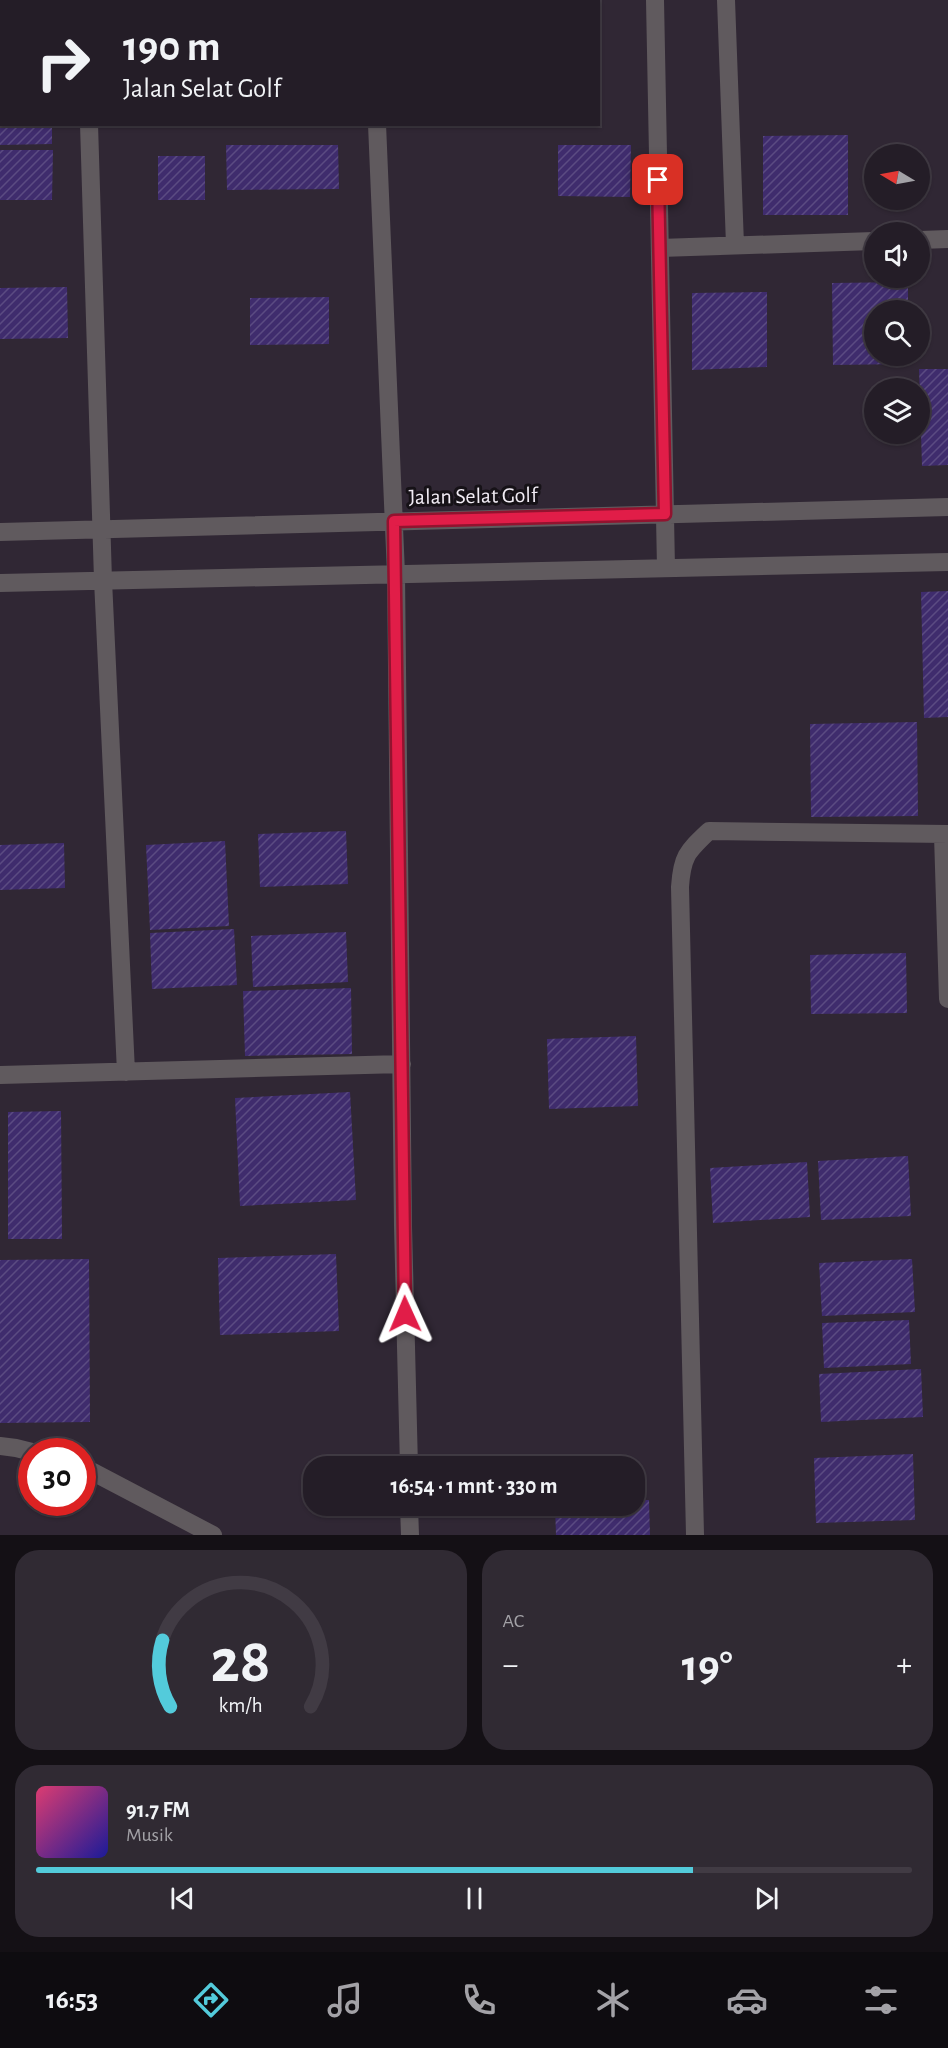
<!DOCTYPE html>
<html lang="id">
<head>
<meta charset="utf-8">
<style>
  :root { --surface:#241d27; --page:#302a33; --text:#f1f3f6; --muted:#a3a2a7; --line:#413b44; --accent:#53cbdb }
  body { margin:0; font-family:"Alegreya Sans",sans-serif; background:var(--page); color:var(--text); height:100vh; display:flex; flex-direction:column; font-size:22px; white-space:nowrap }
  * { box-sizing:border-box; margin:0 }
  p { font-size:20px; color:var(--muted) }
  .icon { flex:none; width:33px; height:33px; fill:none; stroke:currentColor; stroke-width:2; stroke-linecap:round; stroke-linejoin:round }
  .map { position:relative; height:1535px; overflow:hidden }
  .panel { display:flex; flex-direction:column; gap:15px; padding:15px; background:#141015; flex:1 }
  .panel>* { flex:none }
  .banner { position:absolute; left:0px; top:0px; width:600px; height:126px; box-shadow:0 2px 4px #0004,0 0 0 2px var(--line); background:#241d27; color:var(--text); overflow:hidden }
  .needle { width:39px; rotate:280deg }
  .controls { position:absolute; left:864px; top:144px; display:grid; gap:12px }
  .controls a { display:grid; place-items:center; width:66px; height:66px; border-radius:50%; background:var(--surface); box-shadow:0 2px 4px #0004,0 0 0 2px var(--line); font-size:30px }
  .speed { position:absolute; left:18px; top:1438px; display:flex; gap:12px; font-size:30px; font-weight:700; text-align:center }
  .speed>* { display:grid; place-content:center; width:78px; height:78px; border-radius:50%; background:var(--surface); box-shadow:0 2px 4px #0004,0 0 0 2px var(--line); line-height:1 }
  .speed .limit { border:9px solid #d22; background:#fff; color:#111 }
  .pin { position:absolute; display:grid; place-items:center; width:51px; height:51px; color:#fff; margin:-26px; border-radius:12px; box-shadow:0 3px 9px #0006 }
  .me { position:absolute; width:66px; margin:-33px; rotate:359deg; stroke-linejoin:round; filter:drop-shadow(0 0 4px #0008) }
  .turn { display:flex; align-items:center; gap:21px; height:126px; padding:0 24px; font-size:27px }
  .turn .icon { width:78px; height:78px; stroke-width:2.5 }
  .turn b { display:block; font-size:42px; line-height:51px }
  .big { font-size:45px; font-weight:700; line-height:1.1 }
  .panel .tile { flex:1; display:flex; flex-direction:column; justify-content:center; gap:9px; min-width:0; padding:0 21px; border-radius:24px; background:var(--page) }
  .panel .dial { align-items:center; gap:0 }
  .dial svg { height:156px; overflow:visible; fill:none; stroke:var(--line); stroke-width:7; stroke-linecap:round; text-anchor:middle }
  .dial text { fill:var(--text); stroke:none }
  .song { display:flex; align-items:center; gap:18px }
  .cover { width:72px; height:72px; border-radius:9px; background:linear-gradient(135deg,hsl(340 70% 55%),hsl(240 70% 35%)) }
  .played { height:6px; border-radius:3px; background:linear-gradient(90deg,var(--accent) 75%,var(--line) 75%) }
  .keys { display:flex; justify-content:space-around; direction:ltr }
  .heat { display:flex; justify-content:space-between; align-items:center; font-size:33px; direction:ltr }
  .panel .tiles { flex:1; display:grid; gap:15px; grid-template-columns:1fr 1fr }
  .tile:last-child { grid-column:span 2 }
  .trip { position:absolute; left:303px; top:1456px; width:342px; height:60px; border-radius:24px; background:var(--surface); box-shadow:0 2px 4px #0004,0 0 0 2px var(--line); font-weight:700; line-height:60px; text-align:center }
  .dock { display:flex; height:96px; justify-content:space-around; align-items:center; background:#0e0c10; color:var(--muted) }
  .dock .icon { width:42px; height:42px }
  .dock .selected { color:var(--accent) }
  .dock b { font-size:27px; color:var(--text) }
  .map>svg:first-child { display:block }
  .building { fill:url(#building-hatch) }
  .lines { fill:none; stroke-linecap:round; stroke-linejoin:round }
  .minor { stroke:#605a5e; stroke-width:18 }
  .route-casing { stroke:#92132f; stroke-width:15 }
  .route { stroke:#e11d48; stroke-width:10 }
  .labels { text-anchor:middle; stroke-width:6; stroke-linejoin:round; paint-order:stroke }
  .street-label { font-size:22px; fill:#f1ecf4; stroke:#161217 }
</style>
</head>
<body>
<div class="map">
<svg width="948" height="1535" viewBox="0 0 948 1535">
  <defs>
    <pattern id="building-hatch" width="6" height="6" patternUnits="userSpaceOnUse" patternTransform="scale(1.5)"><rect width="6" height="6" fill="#3f2c6d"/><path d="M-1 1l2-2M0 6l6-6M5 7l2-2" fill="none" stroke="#5b4b82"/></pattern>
  </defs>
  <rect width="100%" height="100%" fill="#302734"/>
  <path class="building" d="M0,124h52v20l-52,1z
    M848,135v80h-85v-79z
    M226,145h112l1,44 -112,1z
    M558,145h73l-1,52 -72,-1z
    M0,150h53l-1,50h-52z
    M158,156h47v44h-47z
    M908,282v28h-34v46h34v8l-75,1 -1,-82z
    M67,287l1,51 -68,1v-51z
    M767,292v75l-75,3v-77z
    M329,297v47l-79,1v-47z
    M919,369h29v96l-26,1z
    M948,591v126l-24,1 -3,-126z
    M917,722l1,94 -107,1 -1,-93z
    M346,831l2,53 -88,3 -2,-53z
    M225,841l4,85 -79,4 -4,-85z
    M64,843l1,45 -65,2v-45z
    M234,929l3,56 -85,4 -2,-56z
    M346,932l2,50 -95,5 -2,-51z
    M906,953l1,60 -96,1 -1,-59z
    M351,988l1,66 -107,2 -2,-65z
    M636,1036l2,70 -89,3 -2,-70z
    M350,1092l6,108 -116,6 -5,-108z
    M61,1111l1,128h-54v-127z
    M908,1156l3,60 -90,4 -3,-59z
    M807,1162l3,55 -97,6 -3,-55z
    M336,1254l3,77 -119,4 -2,-77z
    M89,1259l1,163 -90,1v-163z
    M912,1259l3,53 -93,4 -3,-53z
    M909,1320l2,44 -87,4 -2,-45z
    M921,1369l2,48 -102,5 -2,-48z
    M913,1454l2,66 -99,3 -2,-65z
    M634,1500h15l1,35h-94l-1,-29h79z"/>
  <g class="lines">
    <path class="minor" d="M655,0l11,568
      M726,0l9,245
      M314,2l38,-2
      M0,12h2
      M89,124l14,456 23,492
      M377,124l19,450 7,652 6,241
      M920,240l28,-1
      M660,248l214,-7
      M0,532l948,-25
      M0,583l948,-21
      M943,835l5,164
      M0,1075l402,-11
      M0,1446l16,2 16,4
      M82,1468l11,4 120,63
      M409,1506l1,29
      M695,1535l-15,-648c2,-31 7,-35 29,-56l239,3"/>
  </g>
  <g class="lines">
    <defs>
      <path id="route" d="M405,1314l-11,-793 271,-7 -7,-334"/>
    </defs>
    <use href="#route" class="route-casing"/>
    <use href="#route" class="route"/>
  </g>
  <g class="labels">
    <g class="street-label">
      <text transform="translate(473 495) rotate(-1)" y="8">Jalan Selat Golf</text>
    </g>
  </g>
</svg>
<div class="controls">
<a><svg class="needle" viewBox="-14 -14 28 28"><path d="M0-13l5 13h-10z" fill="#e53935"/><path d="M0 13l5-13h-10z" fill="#a3a2a7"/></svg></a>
<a><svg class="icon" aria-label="sound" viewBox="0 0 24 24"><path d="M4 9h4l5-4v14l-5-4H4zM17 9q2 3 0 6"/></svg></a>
<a><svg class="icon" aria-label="search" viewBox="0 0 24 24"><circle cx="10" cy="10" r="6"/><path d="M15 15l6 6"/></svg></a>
<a><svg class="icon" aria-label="layers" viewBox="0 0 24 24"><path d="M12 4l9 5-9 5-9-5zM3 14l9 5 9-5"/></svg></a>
</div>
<div class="speed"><div class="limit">30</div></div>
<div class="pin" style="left:658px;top:180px;background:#d93025"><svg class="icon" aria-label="arrive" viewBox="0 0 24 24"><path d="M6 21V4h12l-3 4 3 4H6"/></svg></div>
<svg class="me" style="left:405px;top:1314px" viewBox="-20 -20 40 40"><path d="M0-17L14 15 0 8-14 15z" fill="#e11d48" stroke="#fff" stroke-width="4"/></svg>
<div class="trip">16:54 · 1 mnt · 330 m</div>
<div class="banner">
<div class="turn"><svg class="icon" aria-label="right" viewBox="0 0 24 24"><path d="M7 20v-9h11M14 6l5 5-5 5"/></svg><div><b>190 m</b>Jalan Selat Golf</div></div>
</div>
</div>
<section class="panel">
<div class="tiles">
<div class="tile dial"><svg viewBox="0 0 100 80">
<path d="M14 69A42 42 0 1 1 86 69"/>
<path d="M14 69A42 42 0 0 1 10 35" stroke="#53cbdb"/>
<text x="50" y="56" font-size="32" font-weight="700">28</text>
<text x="50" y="72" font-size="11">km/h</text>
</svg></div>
<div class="tile"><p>AC</p>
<div class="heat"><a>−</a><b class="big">19°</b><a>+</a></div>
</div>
<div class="tile">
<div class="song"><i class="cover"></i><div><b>91.7 FM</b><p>Musik</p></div></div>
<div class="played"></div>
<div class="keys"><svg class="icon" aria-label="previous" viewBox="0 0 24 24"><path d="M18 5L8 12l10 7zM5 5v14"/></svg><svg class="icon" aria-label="pause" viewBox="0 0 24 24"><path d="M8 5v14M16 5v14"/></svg><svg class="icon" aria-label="next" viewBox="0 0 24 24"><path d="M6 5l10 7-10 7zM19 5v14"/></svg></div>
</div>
</div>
</section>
<nav class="dock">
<b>16:53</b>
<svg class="icon selected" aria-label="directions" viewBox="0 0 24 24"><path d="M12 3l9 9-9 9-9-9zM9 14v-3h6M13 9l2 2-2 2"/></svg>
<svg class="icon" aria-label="music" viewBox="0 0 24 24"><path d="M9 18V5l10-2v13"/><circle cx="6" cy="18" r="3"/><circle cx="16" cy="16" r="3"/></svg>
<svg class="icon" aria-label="phone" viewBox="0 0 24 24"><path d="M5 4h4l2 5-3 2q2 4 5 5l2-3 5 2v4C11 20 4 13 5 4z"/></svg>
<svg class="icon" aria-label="climate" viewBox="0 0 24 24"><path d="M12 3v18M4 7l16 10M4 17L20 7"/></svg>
<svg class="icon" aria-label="car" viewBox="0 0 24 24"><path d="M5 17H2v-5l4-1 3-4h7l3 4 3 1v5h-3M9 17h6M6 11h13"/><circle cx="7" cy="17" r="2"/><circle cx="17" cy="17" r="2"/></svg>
<svg class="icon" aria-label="filters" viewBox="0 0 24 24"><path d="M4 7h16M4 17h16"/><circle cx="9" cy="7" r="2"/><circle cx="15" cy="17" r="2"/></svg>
</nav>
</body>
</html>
